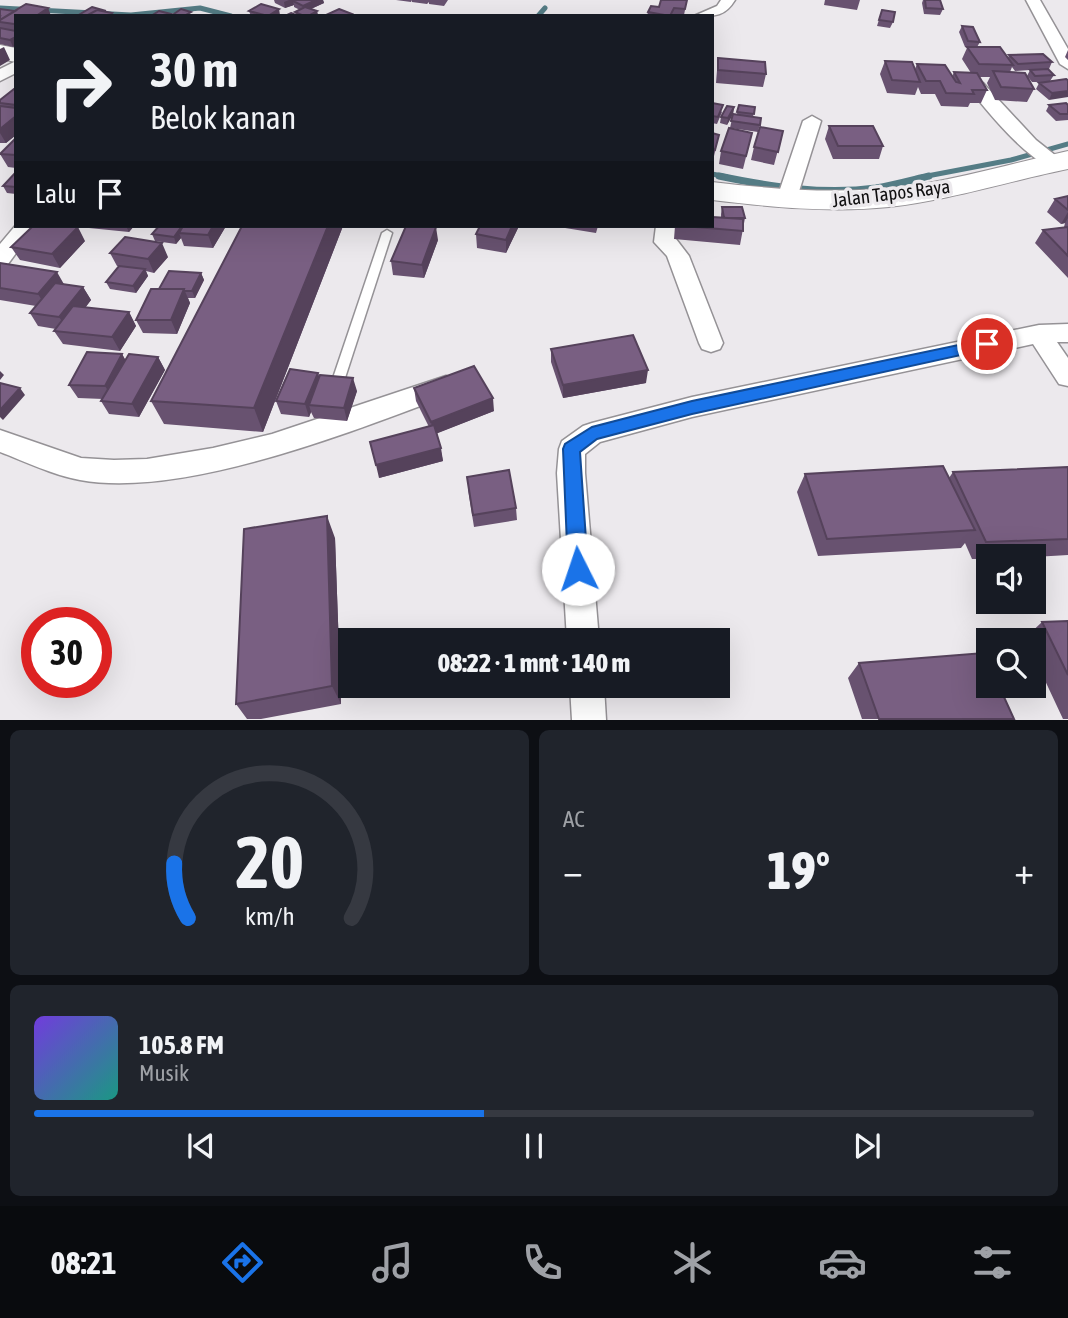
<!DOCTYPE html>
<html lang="id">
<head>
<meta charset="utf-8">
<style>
  :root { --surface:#171b24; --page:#20242c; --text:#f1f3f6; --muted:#9ea1a6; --line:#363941; --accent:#1a73e8 }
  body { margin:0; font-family:"Asap Condensed",sans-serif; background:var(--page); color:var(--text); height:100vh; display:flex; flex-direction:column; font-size:26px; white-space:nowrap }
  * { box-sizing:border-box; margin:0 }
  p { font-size:23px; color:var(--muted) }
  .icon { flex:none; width:38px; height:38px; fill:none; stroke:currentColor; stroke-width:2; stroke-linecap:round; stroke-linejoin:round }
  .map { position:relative; height:720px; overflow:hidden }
  .side { display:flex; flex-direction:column; gap:10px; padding:10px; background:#0d0f14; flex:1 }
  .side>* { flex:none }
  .top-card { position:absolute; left:14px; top:14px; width:700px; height:214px; border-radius:0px; box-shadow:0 7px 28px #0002; background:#171b24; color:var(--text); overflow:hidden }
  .tools { position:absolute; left:976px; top:544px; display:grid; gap:14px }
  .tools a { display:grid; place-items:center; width:70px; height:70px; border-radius:0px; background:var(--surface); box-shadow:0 7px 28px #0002; font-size:35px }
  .speed { position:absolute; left:21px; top:607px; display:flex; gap:14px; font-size:35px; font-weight:700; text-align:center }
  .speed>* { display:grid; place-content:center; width:91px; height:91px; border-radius:50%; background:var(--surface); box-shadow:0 7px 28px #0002; line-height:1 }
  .speed .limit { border:10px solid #d22; background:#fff; color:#111 }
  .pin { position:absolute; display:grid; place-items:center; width:60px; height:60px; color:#fff; margin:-30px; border:4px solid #fff; border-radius:50%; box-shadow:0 2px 7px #0007 }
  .me { position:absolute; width:77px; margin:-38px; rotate:356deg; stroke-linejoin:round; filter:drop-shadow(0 0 5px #0008) }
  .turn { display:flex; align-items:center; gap:24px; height:147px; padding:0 21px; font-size:32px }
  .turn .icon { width:91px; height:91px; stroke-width:2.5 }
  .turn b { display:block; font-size:49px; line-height:60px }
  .then { display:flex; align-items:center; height:66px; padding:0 21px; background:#0003; gap:14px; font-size:26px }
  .big { font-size:52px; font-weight:800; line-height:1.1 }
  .side .widget { flex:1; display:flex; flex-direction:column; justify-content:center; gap:10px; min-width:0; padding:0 24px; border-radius:10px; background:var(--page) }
  .side .dial { align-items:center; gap:0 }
  .dial svg { height:182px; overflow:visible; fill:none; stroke:var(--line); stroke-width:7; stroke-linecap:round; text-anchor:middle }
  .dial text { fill:var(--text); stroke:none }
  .song { display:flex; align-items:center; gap:21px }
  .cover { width:84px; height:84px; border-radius:10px; background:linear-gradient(135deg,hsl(260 70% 55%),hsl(170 70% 35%)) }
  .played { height:7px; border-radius:4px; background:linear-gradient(90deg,var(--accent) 45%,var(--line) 45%) }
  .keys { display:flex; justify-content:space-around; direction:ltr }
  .heat { display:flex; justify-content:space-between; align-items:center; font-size:38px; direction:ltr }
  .side .tiles { flex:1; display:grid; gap:10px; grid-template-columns:1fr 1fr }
  .widget:last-child { grid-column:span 2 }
  .trip { position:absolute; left:338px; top:628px; width:392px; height:70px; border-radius:0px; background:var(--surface); box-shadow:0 7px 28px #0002; font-weight:800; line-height:70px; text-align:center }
  .menu { display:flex; height:112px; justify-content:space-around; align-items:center; background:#090b0e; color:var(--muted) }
  .menu .icon { width:49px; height:49px }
  .menu .selected { color:var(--accent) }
  .menu b { font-size:32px; color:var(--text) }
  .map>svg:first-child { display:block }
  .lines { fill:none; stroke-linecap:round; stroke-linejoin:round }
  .stream-far1 { stroke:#547c85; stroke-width:5 }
  .stream { stroke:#547c85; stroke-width:7 }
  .service-casing { stroke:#959296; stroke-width:3 }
  .minor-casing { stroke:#959296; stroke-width:3 }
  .secondary-casing { stroke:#959296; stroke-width:2 }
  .service { fill:#fff; fill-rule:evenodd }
  .minor { fill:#fff; fill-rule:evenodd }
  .secondary { fill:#fff; fill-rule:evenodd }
  .wall { fill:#685270; fill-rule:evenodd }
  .shaded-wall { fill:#55425b }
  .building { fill:#795f82; stroke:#55425b; stroke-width:2 }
  .route { fill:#1a73e8; stroke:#114b97; stroke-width:2 }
  .labels { text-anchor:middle; stroke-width:7; stroke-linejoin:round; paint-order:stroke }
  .street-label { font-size:19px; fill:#100f10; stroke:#ece9ed }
</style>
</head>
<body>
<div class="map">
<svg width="1068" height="720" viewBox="0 0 1068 720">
  <rect width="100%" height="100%" fill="#ece9ed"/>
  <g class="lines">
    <path class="stream-far1" d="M0,8l131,7 69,-7 31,8
      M538,16l7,-8
      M712,174l15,3
      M922,177l89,-17 57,-16"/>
    <path class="stream" d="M719,176c52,11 105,19 157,12 18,-3 36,-8 53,-12"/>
    <defs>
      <path id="service" d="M387,230l5,3 -48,148 -2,3h-8l-2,-3 50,-148z"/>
      <path id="minor" d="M721,0h14c-11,18 -22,16 -41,16l23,-10z
        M1026,0h14l28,49v20l-8,-5z
        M16,61v12l-16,8v-12z
        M977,82l6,1 53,57 24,19 3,4 -3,4c-24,6 -77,-61 -92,-80z
        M812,116l9,5 -25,80 -3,4h-14l-3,-4 27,-80z
        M16,225l20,1 -28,38 -8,2v-22z
        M656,226h20v13l13,17 34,87 -3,6 -9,3 -9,-3 -3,-6 -32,-87 -13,-14z
        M1068,324v18h-11l11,16v28l-9,-2 -26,-40 -341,73 -92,25 -15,12v19l14,167h-32l-10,-167 2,-24 3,-8 21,-15 9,-3 100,-26 347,-72z
        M446,376l9,3 4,7 -4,7c-99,37 -271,106 -375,87 -27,-5 -54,-18 -80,-28v-22l81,28 33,2 33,-1 66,-11 59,-14z
        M570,686h34l2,34h-34z"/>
      <path id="secondary" d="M0,45l16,3v14l-16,-3z
        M1068,151v18c-59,12 -118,31 -179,38 -59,6 -118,0 -177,-7v-18c68,8 136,13 204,3 51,-8 101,-23 152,-34z"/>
    </defs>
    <use href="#service" class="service-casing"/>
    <use href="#minor" class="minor-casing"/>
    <use href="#secondary" class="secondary-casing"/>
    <use href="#service" class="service"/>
    <use href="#minor" class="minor"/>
    <use href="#secondary" class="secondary"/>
  </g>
  <path class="wall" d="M274,0h49l1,3 -13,6 6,2 1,5h-33l11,-1 -1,-3 5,-2 -6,-3v-2l-9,3 -10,-5z
    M396,0h52l-4,6 -15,-2v-2l-2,2 -15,-2v-2l-1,2z
    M687,0l-3,15 -11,-1v2h-26l1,-4 11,-5z
    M825,0h35l-3,10 -33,-5z
    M923,0h17l3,9 -3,6 -16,-1 -2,-11z
    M48,8l3,8h-35v29l-3,2 -13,-3v-35l15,2z
    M882,10l11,12 -3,6 -13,-2z
    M249,11l31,4 -29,1z
    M962,26l18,16 -3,5 31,11 1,-3 43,7 -3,7h-11l16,6 -4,6 16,-2 -17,21 -13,-11 3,-6 8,-1h-15l-4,-5 6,12 -7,13 -32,-2 -8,-17 3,-6h-11l8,13 -6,13h-11l-2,4 -27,-1 -6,-12h-14l-3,-7 -3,8 -28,-2 -7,-19 5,-13 30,8 2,-5 35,13 2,-5 17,1 -9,-14 5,-11 -2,-1 -6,-15zM1012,67l3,4 15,-1 -3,6 -17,-4z
    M1068,50v10l-3,-3z
    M718,58l48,16 -3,13 -47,-4z
    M16,89v46l-10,8h-6v-43z
    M712,103l10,9 -5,12 -5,-1z
    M739,105l16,2 -2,10 8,1 -3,14 -28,-4 3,-14h4z
    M1049,105h19v15l-12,1 -10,-10z
    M734,107l-1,7 -6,11 -7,-2 1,-6z
    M829,126l54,20 -4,13h-46l-8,-20z
    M783,131l-9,34 -23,-5 3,-13z
    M712,133l7,2 -5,21h-2z
    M752,133l-9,36 -24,-5 2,-13z
    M16,138v30l-8,-1 -8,-13z
    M16,172v22l-9,-1 -4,-7z
    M1068,196v82l-33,-35 8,-13 21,-3 1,-4 -4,1 -14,-12 8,-13z
    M722,207l23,11 -5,27 -66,-6 1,-13h37l9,-9v-3z
    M88,226h46l-5,6 -40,-4z
    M226,226l-13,22 -29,-2 -3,-8 -5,6 -21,-3 -3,-7z
    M242,226h101l-80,206 -99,-8 -13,-23z
    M480,226h39l-13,27 -29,-5 -1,-14z
    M559,226h39l-2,7 -37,-6z
    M438,240l-14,38 -31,-3 -2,-14z
    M85,241l-25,27 -40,-8 -9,-13z
    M110,253l58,4 -14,16 -8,-2 2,5 -12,17 -26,-4 -4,-7 13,-16h-2z
    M0,263l64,21 19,3 8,13 -6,8 44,4 7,14 -16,25 -57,-7 -9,-13 2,-2 -18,-3 -8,-13 6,-7 -36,-6z
    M201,273l3,7 -9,18h-7l2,5 -13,31 -34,-1 -7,-13 23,-31z
    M551,349l95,34 -83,15 -12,-36z
    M122,354l4,7 32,-4 7,13 -26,47 -30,-3 -8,-13 2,-2 -25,-1 -9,-13z
    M318,373l1,4 38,14 -10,30 -33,-3 -3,-6 -2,5 -28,-3 -5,-13z
    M414,388l80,23 -57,22 6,28 -64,17 50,-51 -13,-26z
    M1068,467v88l-34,2 -45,-1v3h-17l-7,-16 -4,5 -143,8 -21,-64 8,-18 144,4 4,-6z
    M468,489l48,19 1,12 -43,7z
    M335,538l6,166 -80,15h-14l-11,-15z
    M1068,621v98h-5l-29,-62v-17h-8l-1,-2 17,-16z
    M859,663l155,56h-152l-14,-41z"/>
  <path class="shaded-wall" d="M289,0h16l-12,1 1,4 -9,3 -1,-6z
    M316,0h7l1,3 -20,9 -1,-6z
    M48,8l3,8h-15z
    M279,9l1,6 -1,1h-11z
    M317,11l1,5h-10z
    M16,37v8l-3,2 -3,-7z
    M4,47l6,13 -10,6v-17z
    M1068,91v6l-19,3 3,-7z
    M734,107l-1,7 -6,11 1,-7z
    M16,116v19l-10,8 -6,-10v-4z
    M1068,212v6l-3,5 -4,1z
    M126,226h8l-5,6z
    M182,226h8l-11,7 2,5 -5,6 -2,-7z
    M213,226h13l-13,22 -5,-13z
    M328,226h15l-80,206 -9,-24z
    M512,226h7l-13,27v-13z
    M78,227l7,14 -25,27 -8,-14z
    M436,227l2,13 -14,38 -2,-13z
    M162,243l6,14 -14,16 -6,-14z
    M145,269l3,7 -12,17 -3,-7z
    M57,272l8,14 -19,21 -8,-13z
    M201,273l3,7 -9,18 -3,-7z
    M83,287l8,13 -23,30 -9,-13z
    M184,289l6,14 -13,31 -6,-14z
    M129,312l7,14 -16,25 -8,-14z
    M122,354l7,13 -16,32 -8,-13z
    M158,357l7,13 -26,47 -7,-13z
    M648,370l-2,13 -83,15v-13z
    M0,371l4,4 -4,5z
    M318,373l4,13 -13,19 2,7 -2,5 -4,-13z
    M353,378l4,13 -10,30 -3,-13z
    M20,388l5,7 -22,25 -3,-3v-7z
    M493,398l1,13 -61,24 -2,-13z
    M441,448l2,13 -64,17 -3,-13z
    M327,516l8,22 6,166 -9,-18z"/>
  <path class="building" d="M295,0h21l-13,6 -10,-5z
    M661,0h26l-2,9 -11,-1 -4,8 -22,-4 3,-6 8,1z
    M925,0h15l3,9 -17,-1z
    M26,4l22,4 -12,8h-20v8h-2l-14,-2v-2z
    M261,4l18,5 -11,7 -19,-5z
    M92,7l14,4h-1l-8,-1 -11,6h-9z
    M305,7l12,4 -9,5h-4l-9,-4z
    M0,9l15,2 -15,9v-4l1,-1 -1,1z
    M181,9l10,3 -7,4h-13z
    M339,9l13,5 -3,2h-25z
    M97,10l15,3 -4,3h-22z
    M882,10l13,2 -2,10 -14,-2z
    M159,11l12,3 -3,2h-17z
    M291,13l7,3h-13z
    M962,26l11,1 7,15 -12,-1z
    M0,28l16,3v6l-6,3 -10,-2z
    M967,47h33l13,18 -34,-1z
    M1043,54l9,8 -34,2 -9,-9z
    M718,58l47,4 1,12 -48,-4z
    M885,61l27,1 8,20 -28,-2z
    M917,64l28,1 11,17 4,1 -6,-11 23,1 10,17h-15l2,4 -28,-1 -6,-12h-14z
    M1048,69l6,6 -19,1 -5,-6z
    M993,71l32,2 9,16 -33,-2z
    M1066,79l2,1v11l-16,2 -13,-10z
    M14,89h2v16l-16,-2v-3z
    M712,103l11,2 -5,12 -6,-1z
    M1066,103l2,2v9h-8l-11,-9z
    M739,105l16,2 -1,7 -17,-2z
    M0,106l16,2v8l-16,13z
    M727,106l7,1 -6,11 -7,-1z
    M733,114l28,4 -1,7 -29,-4z
    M829,126h44l10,20h-45z
    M760,127l23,4 -5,21 -24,-5z
    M729,128l23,5 -6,23 -25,-5z
    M712,133l7,2 -4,15 -3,-1z
    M16,138v17l-16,-1z
    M16,172v15l-13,-1z
    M1068,196v14l-13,-11z
    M722,207h20l3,11h-21z
    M712,217l31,2v12l-60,-5h29z
    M33,226h36l9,1 -26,27 -41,-7z
    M159,226h23l-8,11 -22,-3z
    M183,226h30l-5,9 -29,-2z
    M242,226h86l-74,182 -103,-7z
    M406,226l30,1 -14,38 -31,-4z
    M480,226h32l-6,14 -30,-6z
    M1068,227v29l-25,-26z
    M125,237l37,6 -14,16 -38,-6z
    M0,263l57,9 -19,22 -38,-6z
    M119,266l26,3 -12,17 -27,-4z
    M169,271l32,2 -9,18h-8v-2h-25z
    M55,283l28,4 -24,30 -29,-4z
    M151,289h33l-13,31h-35z
    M73,306l56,6 -17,25 -58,-6z
    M633,335l15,35 -85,15 -12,-36z
    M87,352l35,2 -17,32 -36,-1z
    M129,354l29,3 -26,47 -31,-3z
    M474,366l19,32 -62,24 -17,-34z
    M290,369l28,4 -13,31 -29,-3z
    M320,375l33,3 -9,30 -35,-3z
    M0,383l20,5 -20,22z
    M434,425l7,23 -65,17 -6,-23z
    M943,466l32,64 -148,9 -22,-65z
    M1068,467v72l-82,3 -33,-70z
    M509,470l7,38 -43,7 -6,-38z
    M327,516l5,170 -96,18 8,-175z
    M1068,621v54l-26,-53z
    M984,653l5,11v22h10l15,33h-135l-20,-56z"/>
  <path class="route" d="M987,339l6,1 2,4 -2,4 -301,66 -95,25 -17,13 8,117 -3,6 -7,3 -7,-3 -3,-6 -5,-120 2,-5 27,-17 100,-26z"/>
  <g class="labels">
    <g class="street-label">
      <text transform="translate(891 193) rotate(-7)" y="7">Jalan Tapos Raya</text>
    </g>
  </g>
</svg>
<div class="tools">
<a><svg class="icon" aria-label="sound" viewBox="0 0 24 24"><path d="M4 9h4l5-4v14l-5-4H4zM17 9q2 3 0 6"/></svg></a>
<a><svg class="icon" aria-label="search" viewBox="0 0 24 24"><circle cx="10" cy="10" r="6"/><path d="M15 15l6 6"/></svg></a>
</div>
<div class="speed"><div class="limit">30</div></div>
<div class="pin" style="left:987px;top:344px;background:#d93025"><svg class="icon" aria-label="arrive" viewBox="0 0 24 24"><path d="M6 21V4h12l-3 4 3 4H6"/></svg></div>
<svg class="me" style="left:578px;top:569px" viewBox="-20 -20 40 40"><circle r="19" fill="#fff"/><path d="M0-13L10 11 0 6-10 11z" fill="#1a73e8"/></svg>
<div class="trip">08:22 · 1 mnt · 140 m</div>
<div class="top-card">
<div class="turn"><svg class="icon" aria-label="right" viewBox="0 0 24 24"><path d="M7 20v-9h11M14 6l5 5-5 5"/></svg><div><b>30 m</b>Belok kanan</div></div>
<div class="then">Lalu<svg class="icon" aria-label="arrive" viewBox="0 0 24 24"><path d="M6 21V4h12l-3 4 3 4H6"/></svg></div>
</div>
</div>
<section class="side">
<div class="tiles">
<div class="widget dial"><svg viewBox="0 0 100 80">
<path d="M14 69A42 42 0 1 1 86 69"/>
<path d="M14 69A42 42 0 0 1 8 45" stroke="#1a73e8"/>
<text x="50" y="56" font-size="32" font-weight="700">20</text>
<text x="50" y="72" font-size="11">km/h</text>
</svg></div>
<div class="widget"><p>AC</p>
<div class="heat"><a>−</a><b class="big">19°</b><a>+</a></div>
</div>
<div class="widget">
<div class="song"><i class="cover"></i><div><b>105.8 FM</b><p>Musik</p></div></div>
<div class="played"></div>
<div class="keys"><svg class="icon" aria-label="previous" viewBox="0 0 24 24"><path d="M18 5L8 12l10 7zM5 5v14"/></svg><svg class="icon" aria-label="pause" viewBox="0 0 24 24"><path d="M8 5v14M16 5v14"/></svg><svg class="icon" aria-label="next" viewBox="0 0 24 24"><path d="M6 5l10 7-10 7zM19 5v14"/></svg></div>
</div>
</div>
</section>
<nav class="menu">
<b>08:21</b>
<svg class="icon selected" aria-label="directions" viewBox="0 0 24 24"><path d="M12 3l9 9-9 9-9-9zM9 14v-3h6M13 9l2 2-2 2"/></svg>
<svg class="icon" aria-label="music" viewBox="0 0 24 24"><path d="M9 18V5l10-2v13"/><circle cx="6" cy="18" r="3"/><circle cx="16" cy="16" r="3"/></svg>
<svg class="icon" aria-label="phone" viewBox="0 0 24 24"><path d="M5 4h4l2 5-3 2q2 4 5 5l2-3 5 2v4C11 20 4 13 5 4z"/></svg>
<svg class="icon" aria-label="climate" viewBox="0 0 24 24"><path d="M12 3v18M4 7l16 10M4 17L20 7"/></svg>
<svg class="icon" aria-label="car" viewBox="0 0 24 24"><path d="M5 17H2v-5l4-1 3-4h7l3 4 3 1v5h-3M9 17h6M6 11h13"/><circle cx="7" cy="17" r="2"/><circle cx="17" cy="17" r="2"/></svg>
<svg class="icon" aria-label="filters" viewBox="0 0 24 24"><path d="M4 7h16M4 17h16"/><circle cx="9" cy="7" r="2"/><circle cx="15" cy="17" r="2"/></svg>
</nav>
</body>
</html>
